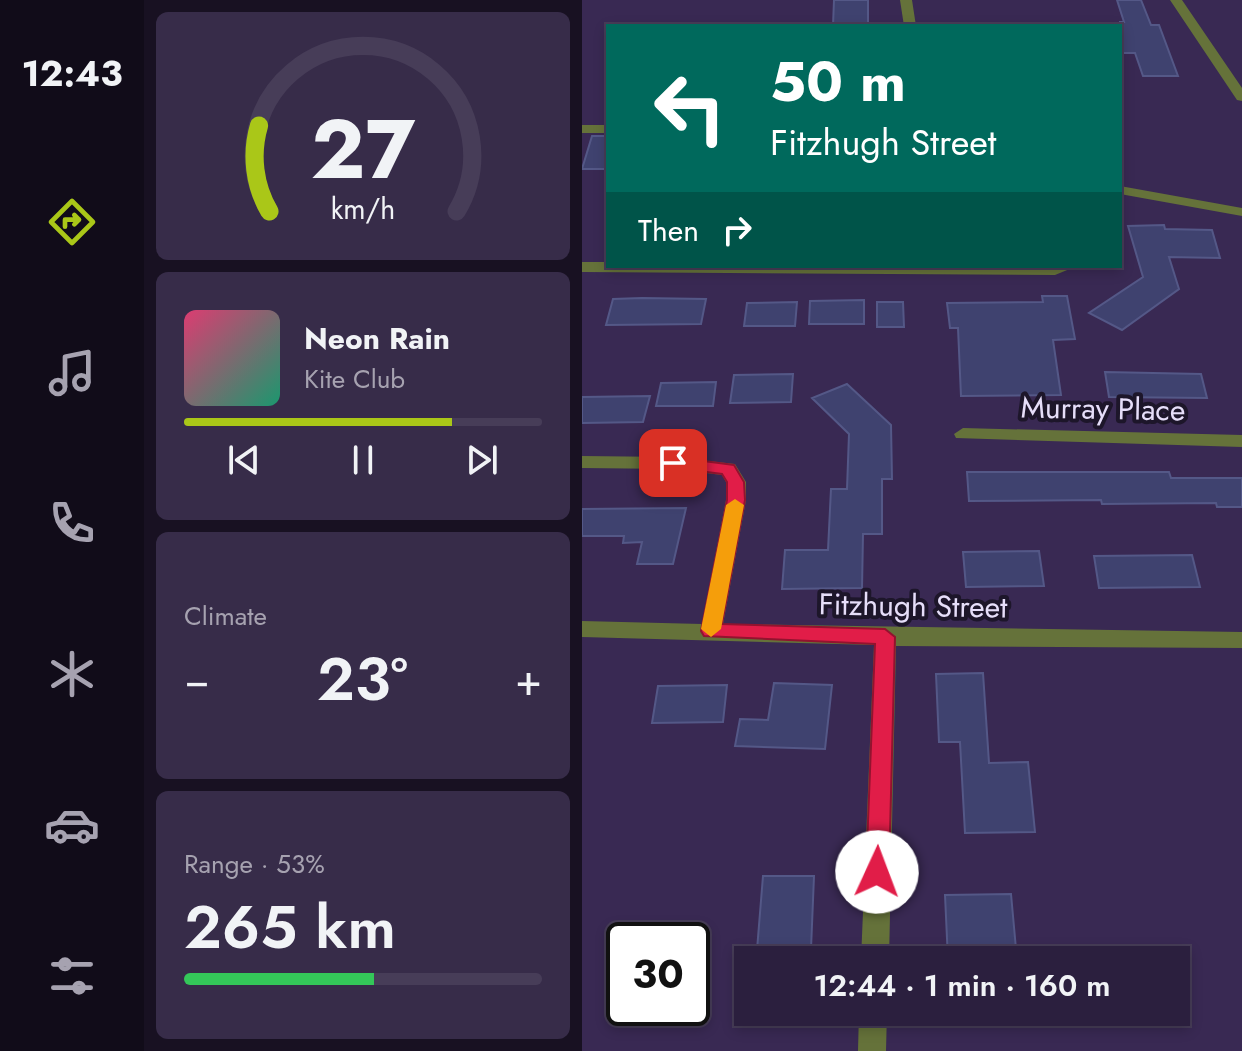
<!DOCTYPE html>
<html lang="en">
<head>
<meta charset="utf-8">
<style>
  :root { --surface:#2b1f3e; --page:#372c49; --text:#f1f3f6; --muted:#a6a2b0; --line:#473d58; --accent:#aac718 }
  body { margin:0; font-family:Jost,sans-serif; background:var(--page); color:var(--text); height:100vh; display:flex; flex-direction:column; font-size:30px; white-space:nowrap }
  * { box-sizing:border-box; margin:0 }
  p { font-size:26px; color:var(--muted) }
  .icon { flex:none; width:44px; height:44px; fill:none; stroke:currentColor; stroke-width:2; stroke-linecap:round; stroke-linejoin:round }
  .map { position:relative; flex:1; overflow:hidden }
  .panel { display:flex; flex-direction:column; gap:12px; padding:12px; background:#181122; width:438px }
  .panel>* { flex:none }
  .guide { position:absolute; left:24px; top:24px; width:516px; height:244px; border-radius:0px; box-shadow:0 4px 12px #0003,0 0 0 2px var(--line); background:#00695c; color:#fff; overflow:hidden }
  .speed { position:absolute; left:24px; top:922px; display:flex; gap:16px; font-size:40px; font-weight:700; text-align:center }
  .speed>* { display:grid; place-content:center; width:104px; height:104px; border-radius:50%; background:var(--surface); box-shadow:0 4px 12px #0003,0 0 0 2px var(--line); line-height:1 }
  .speed .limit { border:4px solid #111; border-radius:12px; background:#fff; color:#111 }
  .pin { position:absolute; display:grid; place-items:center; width:68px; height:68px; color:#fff; margin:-34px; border-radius:16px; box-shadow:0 4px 12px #0006 }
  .me { position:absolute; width:88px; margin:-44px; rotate:2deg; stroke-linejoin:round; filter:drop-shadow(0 0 6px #0008) }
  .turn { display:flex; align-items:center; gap:28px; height:168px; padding:0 32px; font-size:36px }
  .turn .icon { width:104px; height:104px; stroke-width:2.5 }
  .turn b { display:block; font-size:56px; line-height:68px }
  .then { display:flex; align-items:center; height:76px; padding:0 32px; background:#0003; gap:16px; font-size:30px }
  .big { font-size:60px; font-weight:600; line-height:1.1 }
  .panel .card { flex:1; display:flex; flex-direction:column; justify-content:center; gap:12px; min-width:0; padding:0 28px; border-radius:12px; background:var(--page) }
  .panel .dial { align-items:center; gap:0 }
  .dial svg { height:208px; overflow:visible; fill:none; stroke:var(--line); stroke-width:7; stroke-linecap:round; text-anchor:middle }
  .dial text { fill:var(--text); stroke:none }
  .song { display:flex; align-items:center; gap:24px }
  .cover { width:96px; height:96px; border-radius:12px; background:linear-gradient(135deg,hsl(340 70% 55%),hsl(160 70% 35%)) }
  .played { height:8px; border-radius:4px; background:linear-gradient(90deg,var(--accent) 75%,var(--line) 75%) }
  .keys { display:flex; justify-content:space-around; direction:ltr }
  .heat { display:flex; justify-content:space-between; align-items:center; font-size:44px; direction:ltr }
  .charge { height:12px; border-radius:6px; background:linear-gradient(90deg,#34c759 53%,var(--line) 0) }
  .trip { position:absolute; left:152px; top:946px; width:456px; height:80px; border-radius:0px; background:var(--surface); box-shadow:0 4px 12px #0003,0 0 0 2px var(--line); font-weight:600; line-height:80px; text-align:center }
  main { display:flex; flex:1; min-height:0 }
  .tab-bar { display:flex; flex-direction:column; width:144px; justify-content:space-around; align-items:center; background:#110c19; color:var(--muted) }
  .tab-bar .icon { width:56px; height:56px }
  .tab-bar .on { color:var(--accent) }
  .tab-bar b { font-size:36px; color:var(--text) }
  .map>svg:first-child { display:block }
  .building { fill:#3f426f; stroke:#545887; stroke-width:2 }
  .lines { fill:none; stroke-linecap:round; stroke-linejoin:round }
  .minor { fill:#65723a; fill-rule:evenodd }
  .route { fill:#e11d48; stroke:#92132f; stroke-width:2 }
  .slow { fill:#f59e0b }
  .labels { text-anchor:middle; stroke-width:8; stroke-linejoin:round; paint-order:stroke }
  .street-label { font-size:30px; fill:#e6def9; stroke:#1d162a }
</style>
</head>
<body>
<main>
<nav class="tab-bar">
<b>12:43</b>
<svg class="icon on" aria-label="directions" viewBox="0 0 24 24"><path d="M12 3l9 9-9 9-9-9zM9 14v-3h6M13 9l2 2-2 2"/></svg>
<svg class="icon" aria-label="music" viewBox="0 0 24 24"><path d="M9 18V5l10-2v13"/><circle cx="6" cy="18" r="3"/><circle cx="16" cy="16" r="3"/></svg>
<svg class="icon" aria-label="phone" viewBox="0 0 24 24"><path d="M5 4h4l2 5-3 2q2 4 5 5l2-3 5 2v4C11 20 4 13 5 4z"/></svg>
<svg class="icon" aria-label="climate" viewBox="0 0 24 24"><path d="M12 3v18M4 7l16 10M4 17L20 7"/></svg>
<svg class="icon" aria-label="car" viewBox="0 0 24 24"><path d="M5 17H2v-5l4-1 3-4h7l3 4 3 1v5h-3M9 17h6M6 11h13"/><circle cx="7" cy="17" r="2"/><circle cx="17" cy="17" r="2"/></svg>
<svg class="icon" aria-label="filters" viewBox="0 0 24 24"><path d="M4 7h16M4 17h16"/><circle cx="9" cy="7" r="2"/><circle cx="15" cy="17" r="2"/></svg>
</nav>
<section class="panel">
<div class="card dial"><svg viewBox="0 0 100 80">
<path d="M14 69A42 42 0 1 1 86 69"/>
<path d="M14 69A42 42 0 0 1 10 36" stroke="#aac718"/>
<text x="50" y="56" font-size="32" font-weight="700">27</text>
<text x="50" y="72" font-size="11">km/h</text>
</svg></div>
<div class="card">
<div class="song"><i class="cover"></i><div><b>Neon Rain</b><p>Kite Club</p></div></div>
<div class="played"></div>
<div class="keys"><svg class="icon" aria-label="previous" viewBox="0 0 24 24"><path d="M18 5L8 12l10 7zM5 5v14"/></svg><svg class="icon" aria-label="pause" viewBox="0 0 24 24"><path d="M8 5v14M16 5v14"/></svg><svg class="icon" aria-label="next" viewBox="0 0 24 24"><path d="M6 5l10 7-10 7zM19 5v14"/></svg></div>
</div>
<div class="card"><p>Climate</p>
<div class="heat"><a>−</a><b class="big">23°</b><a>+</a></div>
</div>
<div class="card"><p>Range · 53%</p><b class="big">265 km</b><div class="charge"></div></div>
</section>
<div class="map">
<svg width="660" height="1051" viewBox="0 0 660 1051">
  <rect width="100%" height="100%" fill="#392953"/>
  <path class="building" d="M252,0h34v26h-35z
    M535,0h24l10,25h8l19,51h-35l-8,-23h-15v-31h4z
    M10,136h16v33h-26z
    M582,225l1,4 47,1 8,28 -51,-1 10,32 -57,41 -33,-17 54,-36 -15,-51z
    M460,296h25l8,43 -22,1 8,55 -100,1 -3,-68h-8l-3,-25 96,-1z
    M60,298l64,1 -5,25 -95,1 7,-26z
    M282,300v24h-55l1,-23z
    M215,302l-2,24h-51l3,-23z
    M295,302h26l1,25h-27z
    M523,372l96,2 6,24 -98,-1z
    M211,374l-2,28 -61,1 4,-28z
    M134,382l-3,24h-57l5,-23z
    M265,384l44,41 1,54h-10v55h-19l-1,54 -80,1 3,-39h43l3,-61h16l2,-55 -37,-36z
    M68,396l-7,26 -61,1v-26z
    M385,472h202l2,6h71v29h-25l-1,-4 -114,1 -1,-4 -132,1z
    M104,508l-13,56h-36l5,-22 -19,1 1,-7h-42v-27z
    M457,551l5,35 -78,1 -3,-35z
    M610,555l8,32 -101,1 -5,-32z
    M401,673l6,90 39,-1 7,70 -70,1 -5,-91h-21l-3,-68z
    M192,683l58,2 -7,64 -90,-3 5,-27 28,1z
    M145,685l-4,37 -71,1 6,-37z
    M181,876h51l-3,73 -54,1z
    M429,894l6,66h-69l-3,-65z"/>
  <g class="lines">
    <path class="minor" d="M318,0h12l4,26h-12z
      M588,0h12l60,88v13l-5,-1z
      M0,125h26v8h-26z
      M538,186l122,22v8l-122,-22z
      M0,262h26v4h469l-22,9 -473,-3z
      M381,428l279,7v12l-286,-9 -2,-4z
      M0,456l91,1 62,7 11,18v18l-23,124 519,8v16l-346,-2 -7,314h-28l13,-315 -292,-8v-16l120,3 24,-124v-18l-4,-7 -49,-6 -91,-1z
      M277,1012h28l-1,39h-28z"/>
  </g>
  <path class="route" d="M91,457l61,8 10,17 1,18 -23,124 163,5 10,8 -6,235 -3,8 -9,3 -8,-3 -3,-8 9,-228 -171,-8 -3,-5 26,-131v-18l-5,-8 -55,-7 -3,-4z"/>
  <path class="slow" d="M153,499l9,6 -23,124 -10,8 -10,-8 25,-124z"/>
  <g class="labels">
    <g class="street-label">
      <text transform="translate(521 409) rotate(1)" y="10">Murray Place</text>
      <text transform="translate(331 606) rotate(1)" y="10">Fitzhugh Street</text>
    </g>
  </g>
</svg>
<div class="speed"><div class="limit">30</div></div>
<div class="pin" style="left:91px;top:463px;background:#d93025"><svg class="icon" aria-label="arrive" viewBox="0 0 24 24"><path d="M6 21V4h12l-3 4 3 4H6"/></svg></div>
<svg class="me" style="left:295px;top:872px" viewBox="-20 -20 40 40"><circle r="19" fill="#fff"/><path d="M0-13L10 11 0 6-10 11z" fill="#e11d48"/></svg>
<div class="trip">12:44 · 1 min · 160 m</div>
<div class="guide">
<div class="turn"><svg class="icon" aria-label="left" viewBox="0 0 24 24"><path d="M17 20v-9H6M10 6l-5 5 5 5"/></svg><div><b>50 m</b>Fitzhugh Street</div></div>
<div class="then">Then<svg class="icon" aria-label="right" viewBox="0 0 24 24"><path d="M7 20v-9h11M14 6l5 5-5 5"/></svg></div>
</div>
</div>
</main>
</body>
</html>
